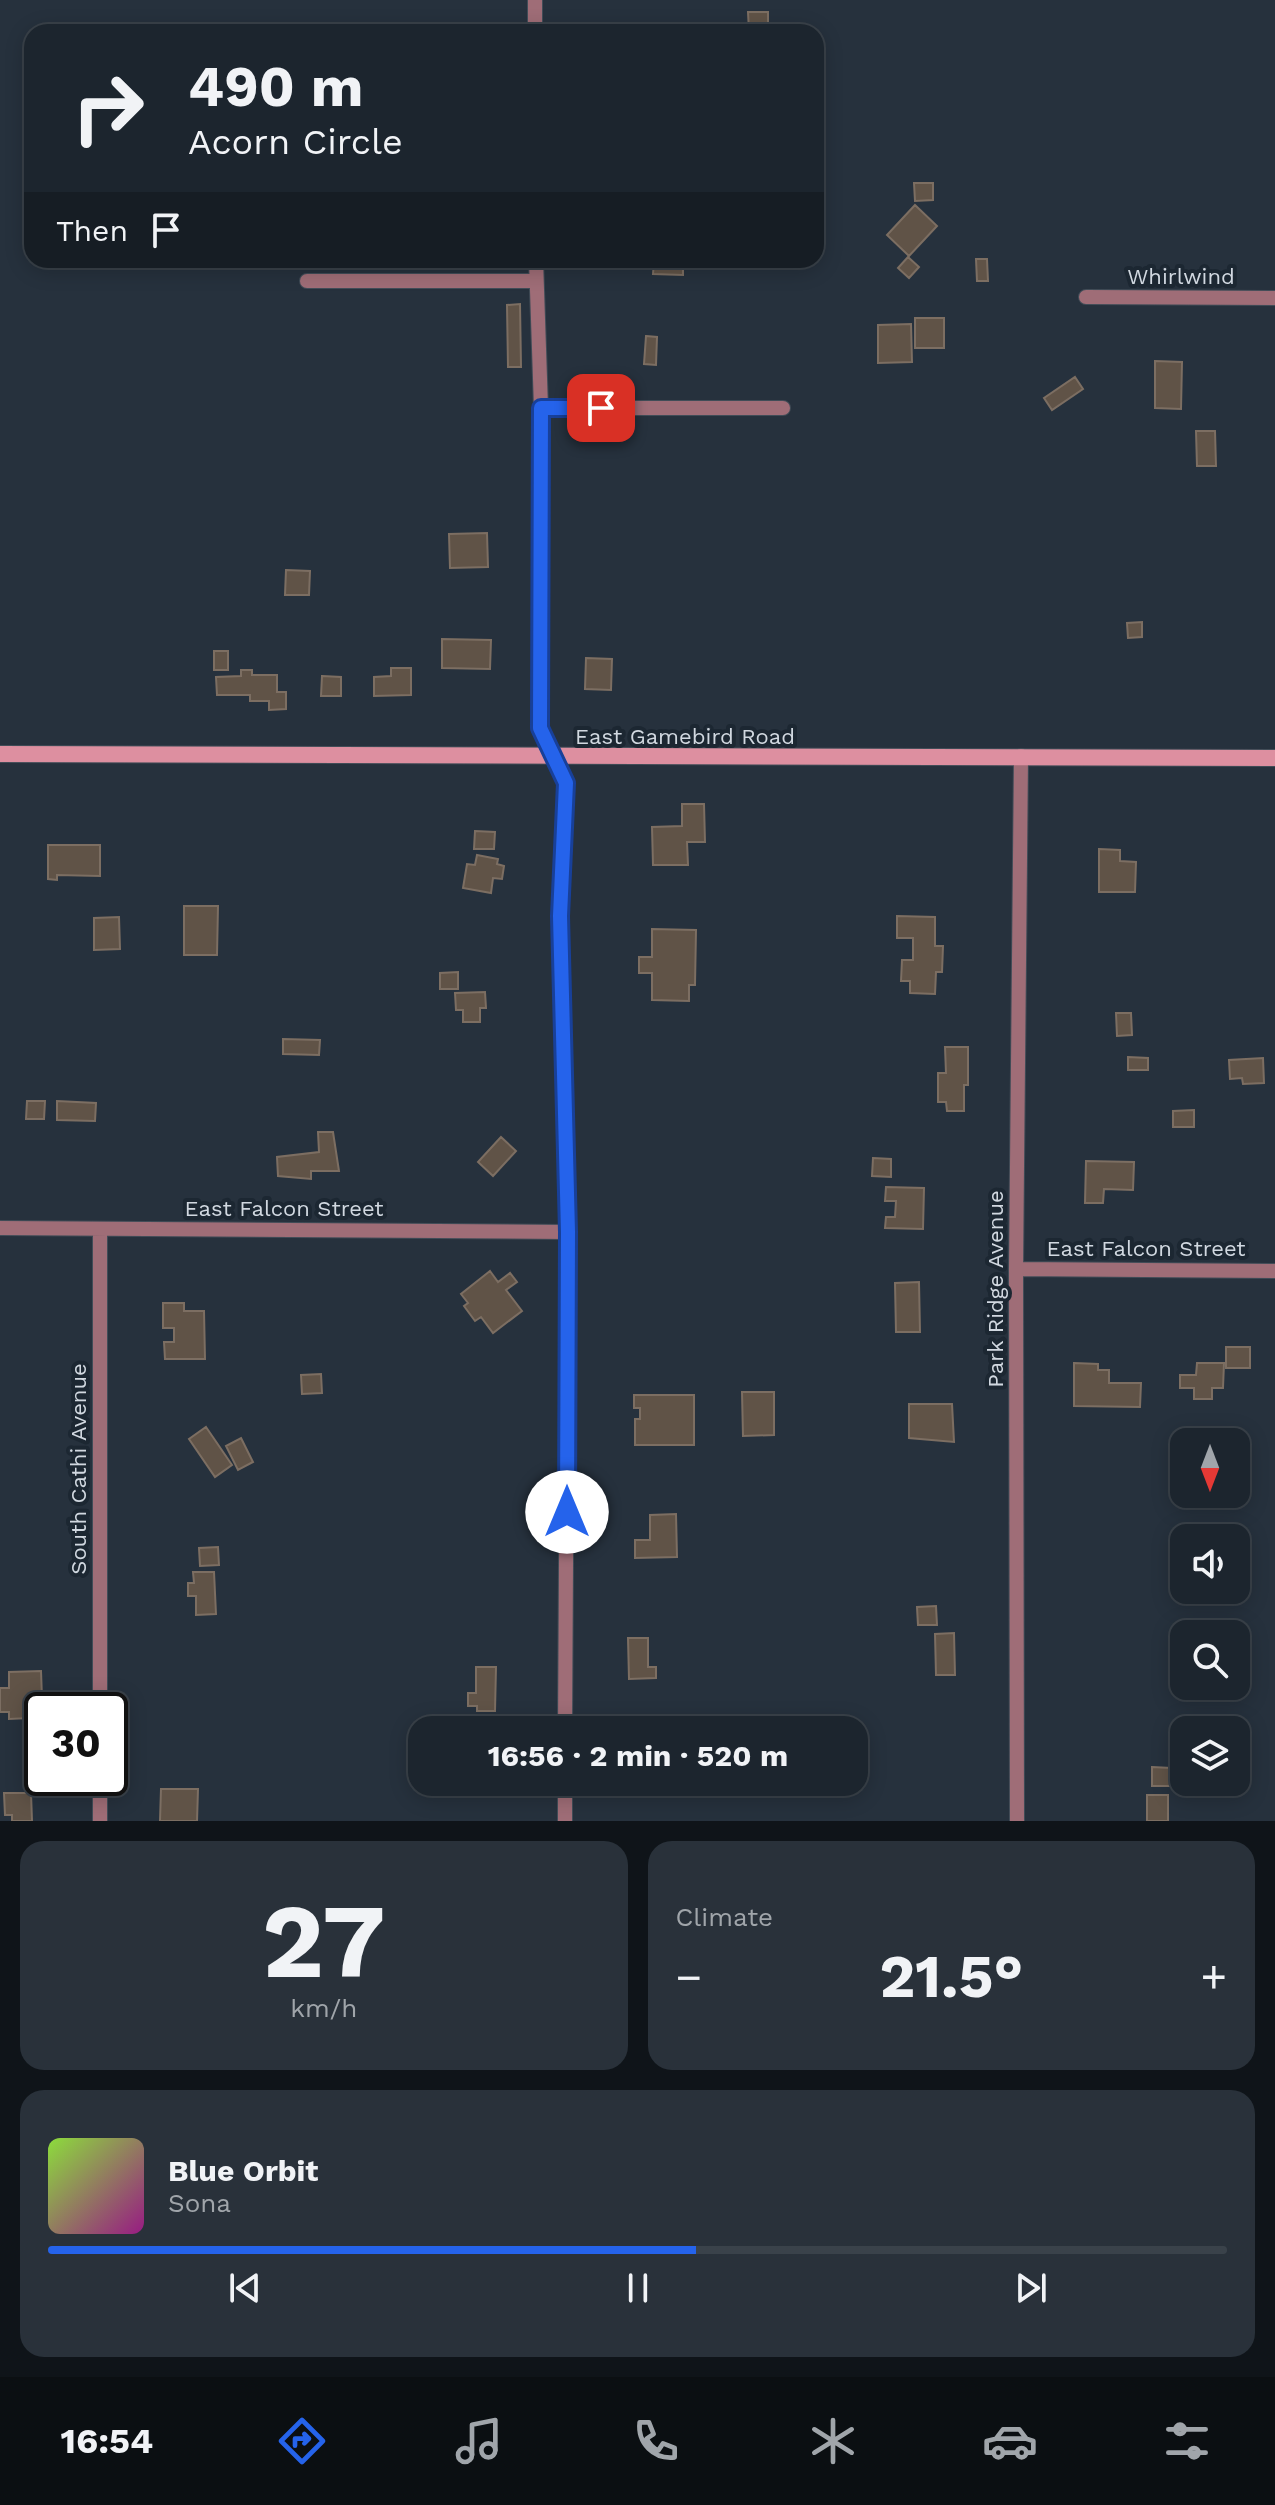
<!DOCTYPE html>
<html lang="en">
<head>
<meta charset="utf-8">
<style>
  :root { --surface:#1c252e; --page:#29313a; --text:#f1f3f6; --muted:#a0a5aa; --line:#3a424a; --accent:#2563eb }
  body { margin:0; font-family:"Work Sans",sans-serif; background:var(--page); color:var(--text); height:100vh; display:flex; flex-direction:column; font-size:30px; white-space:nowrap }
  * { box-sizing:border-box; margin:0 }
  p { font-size:26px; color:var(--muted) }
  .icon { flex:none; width:44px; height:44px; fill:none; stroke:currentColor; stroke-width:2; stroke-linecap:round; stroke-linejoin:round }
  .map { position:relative; height:1821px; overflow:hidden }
  .sheet { display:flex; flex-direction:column; gap:20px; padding:20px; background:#0f1419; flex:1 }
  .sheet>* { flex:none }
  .guide { position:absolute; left:24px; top:24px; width:800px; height:244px; border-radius:24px; box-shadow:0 4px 20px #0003,0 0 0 2px var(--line); background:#1c252e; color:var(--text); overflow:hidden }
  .needle { width:52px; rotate:180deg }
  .fabs { position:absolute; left:1170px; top:1428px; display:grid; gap:16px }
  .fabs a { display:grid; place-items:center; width:80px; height:80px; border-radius:16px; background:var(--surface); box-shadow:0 4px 20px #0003,0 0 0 2px var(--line); font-size:40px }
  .speed { position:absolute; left:24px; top:1692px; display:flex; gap:16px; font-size:40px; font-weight:700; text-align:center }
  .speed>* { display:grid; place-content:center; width:104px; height:104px; border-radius:50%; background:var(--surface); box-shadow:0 4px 20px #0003,0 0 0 2px var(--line); line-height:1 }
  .speed .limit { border:4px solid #111; border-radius:12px; background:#fff; color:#111 }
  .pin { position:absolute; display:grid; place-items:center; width:68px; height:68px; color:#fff; margin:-34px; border-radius:16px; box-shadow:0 4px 12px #0006 }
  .me { position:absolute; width:88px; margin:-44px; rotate:0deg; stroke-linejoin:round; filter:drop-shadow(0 0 6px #0008) }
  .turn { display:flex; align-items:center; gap:28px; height:168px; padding:0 32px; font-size:36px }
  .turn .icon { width:104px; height:104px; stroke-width:2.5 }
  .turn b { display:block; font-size:56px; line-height:68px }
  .then { display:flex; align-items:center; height:76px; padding:0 32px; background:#0003; gap:16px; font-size:30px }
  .big { font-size:60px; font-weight:700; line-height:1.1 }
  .sheet .widget { flex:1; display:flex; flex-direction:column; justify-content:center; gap:12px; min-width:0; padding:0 28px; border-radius:24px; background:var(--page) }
  .sheet .dial { align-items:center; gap:0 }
  .dial b { font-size:104px; line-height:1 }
  .song { display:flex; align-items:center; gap:24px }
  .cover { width:96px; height:96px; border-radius:12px; background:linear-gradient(135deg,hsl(90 70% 55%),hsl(310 70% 35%)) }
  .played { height:8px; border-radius:4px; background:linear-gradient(90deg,var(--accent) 55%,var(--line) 55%) }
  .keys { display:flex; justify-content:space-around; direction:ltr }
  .heat { display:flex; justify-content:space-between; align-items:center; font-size:44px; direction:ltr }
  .sheet .tiles { flex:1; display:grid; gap:20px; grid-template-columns:1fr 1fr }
  .widget:last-child { grid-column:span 2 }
  .trip { position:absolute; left:408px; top:1716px; width:460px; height:80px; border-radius:24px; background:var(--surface); box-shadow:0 4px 20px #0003,0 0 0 2px var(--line); font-weight:700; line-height:80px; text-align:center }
  .dock { display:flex; height:128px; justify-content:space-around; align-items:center; background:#0b0f12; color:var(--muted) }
  .dock .icon { width:56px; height:56px }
  .dock .on { color:var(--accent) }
  .dock b { font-size:36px; color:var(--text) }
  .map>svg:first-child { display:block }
  .building { fill:#605347; stroke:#7c6e62; stroke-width:2 }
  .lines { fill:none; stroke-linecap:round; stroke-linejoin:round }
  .street-casing { stroke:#414c57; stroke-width:16 }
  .secondary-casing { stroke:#414c57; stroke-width:18 }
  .street { stroke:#9f6d77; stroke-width:14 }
  .secondary { stroke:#dd8fa0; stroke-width:16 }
  .route-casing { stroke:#184099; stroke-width:20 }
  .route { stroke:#2563eb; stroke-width:14 }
  .labels { text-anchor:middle; stroke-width:8; stroke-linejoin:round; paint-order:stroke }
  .street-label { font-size:22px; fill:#d1d8e0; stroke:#1c2732 }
</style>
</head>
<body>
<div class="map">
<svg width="1275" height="1821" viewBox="0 0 1275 1821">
  <rect width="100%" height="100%" fill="#26313d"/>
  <path class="building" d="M748,12h20v20h-19z
    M914,183h19v17l-18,1z
    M915,205l22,21 -28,30 -22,-21z
    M908,257l11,10 -10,11 -11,-10z
    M976,259h11l1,22h-11z
    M683,260v15l-30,-1 1,-13h-6z
    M520,304l1,63h-13l-1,-62z
    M915,318h29v30h-29z
    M911,324l1,38 -34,1v-38z
    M646,336l11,1 -1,28 -12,-1z
    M1155,361l27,1 -1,47 -26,-1z
    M1075,377l8,12 -31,21 -8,-12z
    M1196,431h19l1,35h-19z
    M487,533l1,34 -38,1 -1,-34z
    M286,570l24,1 -1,24h-24z
    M1142,622v15l-14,1 -1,-15z
    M442,639l49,1 -1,29 -48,-1z
    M214,651h14v19h-14z
    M586,658l26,1 -1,31 -26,-1z
    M391,668h20v27l-37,1v-19l17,-1z
    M241,670h11v5h25v17h9v17l-17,1v-9h-19v-6h-33l-1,-18 25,-1z
    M322,676l19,1v19h-20z
    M682,804h22l1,38h-18l1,23h-35l-1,-38 30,-1z
    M475,831l20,1 -1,17h-20z
    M48,845h52v31l-43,-1v5l-9,-1z
    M1099,849l21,1v11l16,1 -1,30h-36z
    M477,855l21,4 -1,5 7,2 -2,13 -9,-1 -2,15 -28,-5 4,-24 8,1z
    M184,906h34l-1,49h-33z
    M897,916l38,1v29h8l-1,26h-6l-1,22 -25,-1v-12h-9l1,-21h11v-22h-16z
    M119,917l1,32 -26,1v-32z
    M652,929l44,1 -1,55h-6v16l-37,-1v-27h-13v-16h13z
    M458,972v17h-18v-16z
    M485,992l1,16h-6v14h-17v-12h-7l-1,-17z
    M1116,1013h15l1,22 -15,1z
    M283,1039l37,1 -1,15 -36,-1z
    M945,1047h23v38h-4v26h-17l-1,-9h-8v-29h8z
    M1128,1057l20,1v12h-20z
    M1263,1058l1,25 -21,1 -1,-6 -12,1 -1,-19z
    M27,1101h18l-1,18h-18z
    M57,1101l39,2 -1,18 -38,-1z
    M1194,1110v17h-21v-16z
    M318,1132h15l6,39h-28v8l-33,-3 -1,-19 42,-5z
    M501,1137l15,14 -23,25 -15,-14z
    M873,1158l18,1v18l-19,-1z
    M1086,1161l48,1 -1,28 -29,-1 -1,14h-18z
    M886,1187l38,1 -1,41 -38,-1 1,-11h9l1,-16h-11z
    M490,1271l8,11 12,-9 7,9 -11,8 16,21 -29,22 -12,-16 -6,4 -11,-15 4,-3 -7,-9z
    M919,1282l1,50h-24l-1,-49z
    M163,1303h21v8h20l1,48h-40l-1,-17h10v-14h-11z
    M1226,1347h24v21h-24z
    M1074,1363l24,1v6h11v13h32l-1,24 -66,-1z
    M1197,1363h27l-1,25h-11v11h-18v-11h-14v-13h16z
    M321,1374l1,19 -20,1 -1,-19z
    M742,1392h32v43l-31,1z
    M634,1395h60v50h-59v-26h5v-11h-6z
    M909,1404h43l2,38 -45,-4z
    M206,1427l26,38 -17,12 -26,-38z
    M241,1438l12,24 -15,8 -12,-24z
    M676,1514l1,43 -42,1v-18h15v-25z
    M218,1547l1,18 -19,1 -1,-18z
    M193,1572h21l2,42 -20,1v-19h-8v-13h6z
    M936,1606l1,19h-19l-1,-18z
    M954,1633l1,42h-19l-1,-41z
    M628,1638h20v29h8v11l-27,1z
    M476,1667h20l-1,44h-18v-5h-9v-13h8z
    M41,1671l1,27 12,-1v13h-12v16h-11l-1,-8 -21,1v-7h-9v-24h9v-16z
    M477,1718h19v12h-18z
    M1152,1767l19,1v18h-19z
    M161,1789h37l-1,32h-37z
    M4,1793h27l1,28h-20v-6h-7z
    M1147,1795h21v26h-21z"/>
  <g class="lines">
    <defs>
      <path id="street" d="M535,32v-32
        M536,260l5,148 -1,320 26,55 -6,133 8,316 -3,498
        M307,281h229
        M1086,297l189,1
        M541,408h242
        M0,1228l568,4
        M1016,1269l259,2
        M100,1710v-481
        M100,1778v43
        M565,1821v-39
        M1017,1821l-1,-552 5,-513"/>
      <path id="secondary" d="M0,754l1275,4"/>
    </defs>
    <use href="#street" class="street-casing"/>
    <use href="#secondary" class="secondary-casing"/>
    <use href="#street" class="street"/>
    <use href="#secondary" class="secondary"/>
  </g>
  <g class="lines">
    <defs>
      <path id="route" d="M567,1512l1,-280 -8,-316 6,-133 -26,-55 1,-320h60"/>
    </defs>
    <use href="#route" class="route-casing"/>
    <use href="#route" class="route"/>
  </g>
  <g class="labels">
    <g class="street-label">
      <text x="1181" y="284">Whirlwind</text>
      <text x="685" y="744">East Gamebird Road</text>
      <text x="284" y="1216">East Falcon Street</text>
      <text x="1146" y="1256">East Falcon Street</text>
      <text transform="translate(995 1289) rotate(-90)" y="8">Park Ridge Avenue</text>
      <text transform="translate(78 1469) rotate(-90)" y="8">South Cathi Avenue</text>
    </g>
  </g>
</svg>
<div class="fabs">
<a><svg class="needle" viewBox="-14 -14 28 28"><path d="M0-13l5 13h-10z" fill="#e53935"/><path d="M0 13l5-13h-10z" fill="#a0a5aa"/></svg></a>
<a><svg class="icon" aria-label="sound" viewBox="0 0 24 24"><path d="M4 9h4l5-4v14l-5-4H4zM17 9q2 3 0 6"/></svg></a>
<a><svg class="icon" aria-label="search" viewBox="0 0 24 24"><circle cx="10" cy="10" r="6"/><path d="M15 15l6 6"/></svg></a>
<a><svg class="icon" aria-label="layers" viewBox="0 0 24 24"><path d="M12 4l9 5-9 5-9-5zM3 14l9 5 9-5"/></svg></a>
</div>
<div class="speed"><div class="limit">30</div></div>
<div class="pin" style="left:601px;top:408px;background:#d93025"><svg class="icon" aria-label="arrive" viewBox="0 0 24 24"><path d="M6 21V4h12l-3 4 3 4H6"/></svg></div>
<svg class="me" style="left:567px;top:1512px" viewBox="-20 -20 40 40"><circle r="19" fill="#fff"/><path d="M0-13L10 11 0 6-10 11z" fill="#2563eb"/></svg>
<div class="trip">16:56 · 2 min · 520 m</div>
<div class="guide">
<div class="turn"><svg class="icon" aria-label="right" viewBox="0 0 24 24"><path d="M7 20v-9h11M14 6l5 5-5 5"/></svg><div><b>490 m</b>Acorn Circle</div></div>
<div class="then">Then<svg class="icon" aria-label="arrive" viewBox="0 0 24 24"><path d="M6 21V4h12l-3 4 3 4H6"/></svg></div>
</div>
</div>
<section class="sheet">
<div class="tiles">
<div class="widget dial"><b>27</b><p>km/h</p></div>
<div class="widget"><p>Climate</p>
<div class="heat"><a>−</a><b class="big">21.5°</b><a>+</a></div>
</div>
<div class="widget">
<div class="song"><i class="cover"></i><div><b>Blue Orbit</b><p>Sona</p></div></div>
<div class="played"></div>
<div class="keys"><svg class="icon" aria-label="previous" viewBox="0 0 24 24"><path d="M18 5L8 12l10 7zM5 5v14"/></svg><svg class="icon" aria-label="pause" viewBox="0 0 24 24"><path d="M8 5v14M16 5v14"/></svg><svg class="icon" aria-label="next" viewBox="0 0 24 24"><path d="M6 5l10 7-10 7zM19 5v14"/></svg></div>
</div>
</div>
</section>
<nav class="dock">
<b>16:54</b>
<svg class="icon on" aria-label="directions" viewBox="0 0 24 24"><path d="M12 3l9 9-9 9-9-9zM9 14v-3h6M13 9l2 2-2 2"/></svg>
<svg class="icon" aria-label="music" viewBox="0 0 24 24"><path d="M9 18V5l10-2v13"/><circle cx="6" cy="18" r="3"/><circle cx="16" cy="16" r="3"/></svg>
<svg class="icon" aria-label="phone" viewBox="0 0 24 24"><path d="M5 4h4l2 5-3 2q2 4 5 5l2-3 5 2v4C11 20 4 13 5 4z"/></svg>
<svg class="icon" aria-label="climate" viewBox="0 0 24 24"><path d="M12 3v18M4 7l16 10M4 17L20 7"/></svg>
<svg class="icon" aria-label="car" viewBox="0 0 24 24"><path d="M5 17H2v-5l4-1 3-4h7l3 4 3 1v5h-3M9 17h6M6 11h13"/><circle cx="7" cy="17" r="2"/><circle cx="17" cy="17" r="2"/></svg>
<svg class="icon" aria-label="filters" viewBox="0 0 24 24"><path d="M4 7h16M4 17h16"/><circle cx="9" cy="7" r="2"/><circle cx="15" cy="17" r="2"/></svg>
</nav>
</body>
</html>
